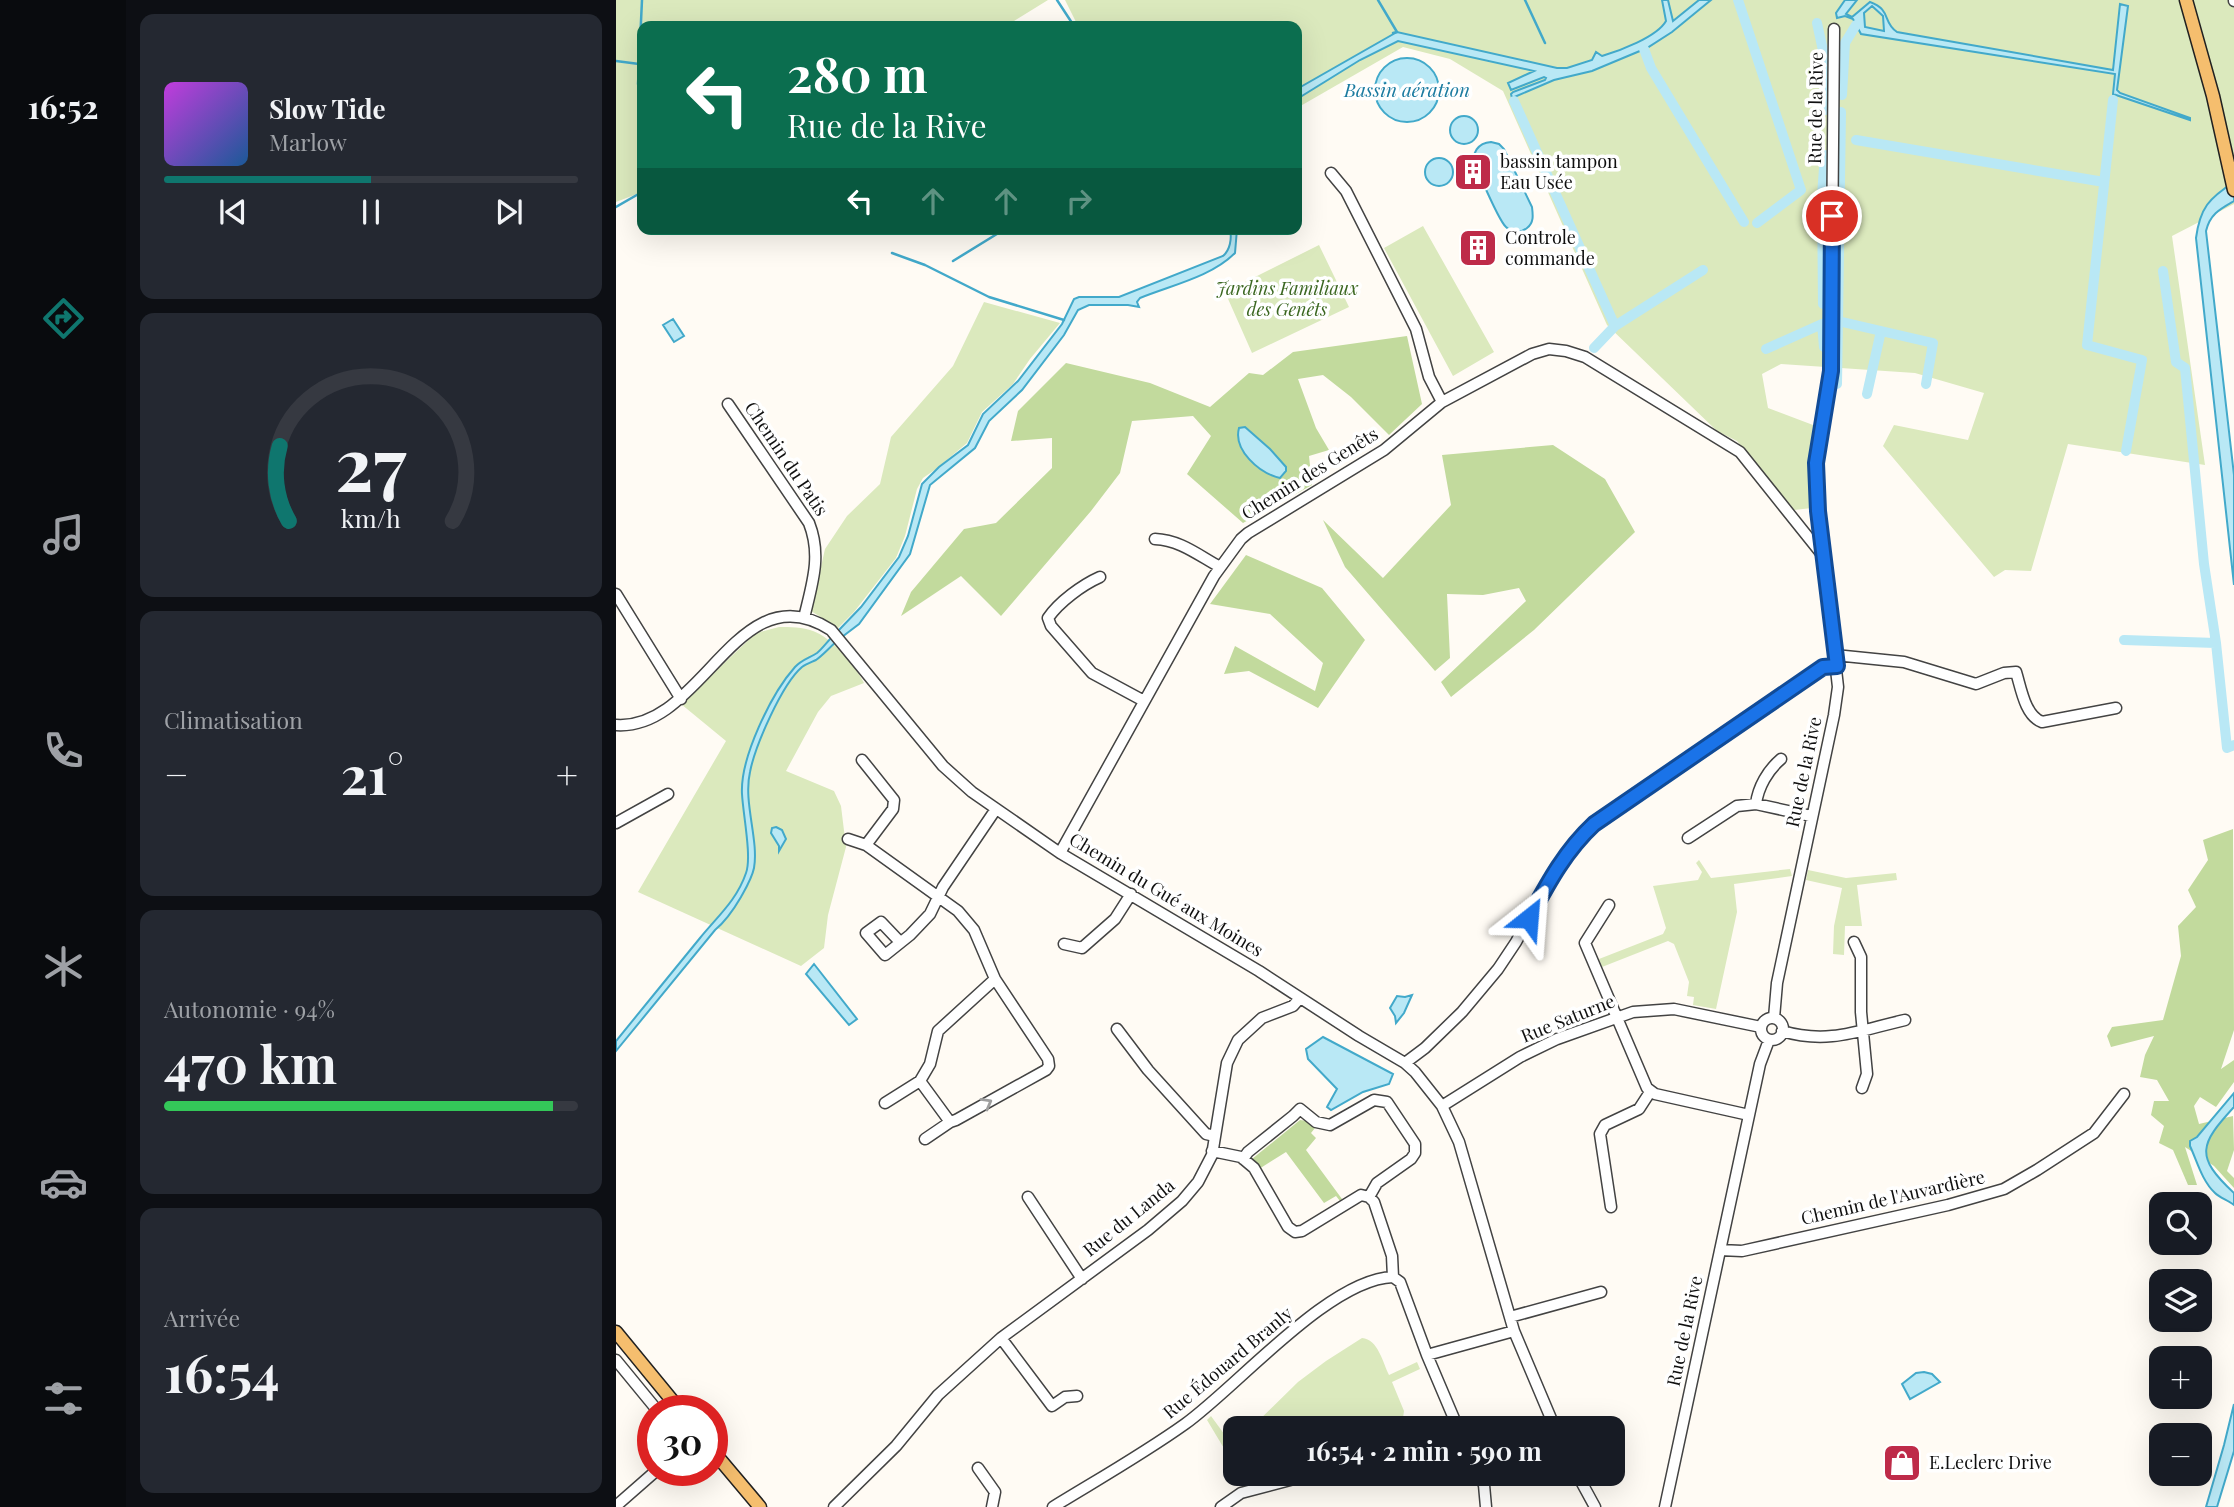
<!DOCTYPE html>
<html lang="fr">
<head>
<meta charset="utf-8">
<style>
  :root { --surface:#171b24; --page:#242831; --text:#f1f3f6; --muted:#9ea1a6; --line:#363941; --accent:#0f766e }
  body { margin:0; font-family:"Playfair Display",serif; background:var(--page); color:var(--text); height:100vh; display:flex; flex-direction:column; font-size:26px; white-space:nowrap }
  * { box-sizing:border-box; margin:0 }
  p { font-size:23px; color:var(--muted) }
  .icon { flex:none; width:38px; height:38px; fill:none; stroke:currentColor; stroke-width:2; stroke-linecap:round; stroke-linejoin:round }
  .map { position:relative; flex:1; overflow:hidden }
  .side { display:flex; flex-direction:column; gap:14px; padding:14px; background:#0d0f14; width:490px }
  .side>* { flex:none }
  .guide { position:absolute; left:21px; top:21px; width:665px; height:214px; border-radius:14px; box-shadow:0 7px 28px #0002; background:#0b6e4f; color:#fff; overflow:hidden }
  .tools { position:absolute; left:1533px; top:1192px; display:grid; gap:14px }
  .tools a { display:grid; place-items:center; width:63px; height:63px; border-radius:14px; background:var(--surface); box-shadow:0 7px 28px #0002; font-size:35px }
  .speed { position:absolute; left:21px; top:1395px; display:flex; gap:14px; font-size:35px; font-weight:700; text-align:center }
  .speed>* { display:grid; place-content:center; width:91px; height:91px; border-radius:50%; background:var(--surface); box-shadow:0 7px 28px #0002; line-height:1 }
  .speed .limit { border:10px solid #d22; background:#fff; color:#111 }
  .pin { position:absolute; display:grid; place-items:center; width:60px; height:60px; color:#fff; margin:-30px; border:4px solid #fff; border-radius:50%; box-shadow:0 2px 7px #0007 }
  .me { position:absolute; width:77px; margin:-38px; rotate:28deg; stroke-linejoin:round; filter:drop-shadow(0 0 5px #0008) }
  .turn { display:flex; align-items:center; gap:24px; height:147px; padding:0 35px; font-size:32px }
  .turn .icon { width:91px; height:91px; stroke-width:2.5 }
  .turn b { display:block; font-size:49px; line-height:60px }
  .lanes { display:flex; align-items:center; height:66px; padding:0 35px; background:#0003; justify-content:center; gap:35px; direction:ltr }
  .lanes .off { opacity:.35 }
  .big { font-size:52px; font-weight:700; line-height:1.1 }
  .side .tile { flex:1; display:flex; flex-direction:column; justify-content:center; gap:10px; min-width:0; padding:0 24px; border-radius:14px; background:var(--page) }
  .side .dial { align-items:center; gap:0 }
  .dial svg { height:182px; overflow:visible; fill:none; stroke:var(--line); stroke-width:7; stroke-linecap:round; text-anchor:middle }
  .dial text { fill:var(--text); stroke:none }
  .song { display:flex; align-items:center; gap:21px }
  .cover { width:84px; height:84px; border-radius:10px; background:linear-gradient(135deg,hsl(290 70% 55%),hsl(210 70% 35%)) }
  .played { height:7px; border-radius:4px; background:linear-gradient(90deg,var(--accent) 50%,var(--line) 50%) }
  .keys { display:flex; justify-content:space-around; direction:ltr }
  .heat { display:flex; justify-content:space-between; align-items:center; font-size:38px; direction:ltr }
  .charge { height:10px; border-radius:5px; background:linear-gradient(90deg,#34c759 94%,var(--line) 0) }
  .trip { position:absolute; left:607px; top:1416px; width:402px; height:70px; border-radius:14px; background:var(--surface); box-shadow:0 7px 28px #0002; font-weight:700; line-height:70px; text-align:center }
  main { display:flex; flex:1; min-height:0 }
  .menu { display:flex; flex-direction:column; width:126px; justify-content:space-around; align-items:center; background:#090b0e; color:var(--muted) }
  .menu .icon { width:49px; height:49px }
  .menu .selected { color:var(--accent) }
  .menu b { font-size:32px; color:var(--text) }
  .map>svg:first-child { display:block }
  .green { fill:#dbe9bd }
  .forest { fill:#c2da9d }
  .water { fill:#b9e8f5; stroke:#42a9ca; stroke-width:2; fill-rule:evenodd }
  .lines { fill:none; stroke-linecap:round; stroke-linejoin:round }
  .stream { stroke:#42a9ca; stroke-width:2.5 }
  .canal { stroke:#b9e8f5; stroke-width:10 }
  .minor-casing { stroke:#434343; stroke-width:13 }
  .major-casing { stroke:#212121; stroke-width:15 }
  .minor { stroke:#fff; stroke-width:10 }
  .major { stroke:#f5be6e; stroke-width:12 }
  .oneway { stroke:#9f9f9f }
  .route-casing { stroke:#114b97; stroke-width:18 }
  .route { stroke:#1a73e8; stroke-width:12 }
  .labels { text-anchor:middle; stroke-width:7; stroke-linejoin:round; paint-order:stroke }
  .street-label { font-size:18px; fill:#101010; stroke:#fff }
  .poi-label { font-size:18px; fill:#101010; stroke:#fff; text-anchor:start }
  .park-label { font-size:18px; font-style:italic; fill:#3b6721; stroke:#fff }
  .water-label { font-size:19px; font-style:italic; fill:#1b7ba0; stroke:#fff }
</style>
</head>
<body>
<main>
<nav class="menu">
<b>16:52</b>
<svg class="icon selected" aria-label="directions" viewBox="0 0 24 24"><path d="M12 3l9 9-9 9-9-9zM9 14v-3h6M13 9l2 2-2 2"/></svg>
<svg class="icon" aria-label="music" viewBox="0 0 24 24"><path d="M9 18V5l10-2v13"/><circle cx="6" cy="18" r="3"/><circle cx="16" cy="16" r="3"/></svg>
<svg class="icon" aria-label="phone" viewBox="0 0 24 24"><path d="M5 4h4l2 5-3 2q2 4 5 5l2-3 5 2v4C11 20 4 13 5 4z"/></svg>
<svg class="icon" aria-label="climate" viewBox="0 0 24 24"><path d="M12 3v18M4 7l16 10M4 17L20 7"/></svg>
<svg class="icon" aria-label="car" viewBox="0 0 24 24"><path d="M5 17H2v-5l4-1 3-4h7l3 4 3 1v5h-3M9 17h6M6 11h13"/><circle cx="7" cy="17" r="2"/><circle cx="17" cy="17" r="2"/></svg>
<svg class="icon" aria-label="filters" viewBox="0 0 24 24"><path d="M4 7h16M4 17h16"/><circle cx="9" cy="7" r="2"/><circle cx="15" cy="17" r="2"/></svg>
</nav>
<section class="side">
<div class="tile">
<div class="song"><i class="cover"></i><div><b>Slow Tide</b><p>Marlow</p></div></div>
<div class="played"></div>
<div class="keys"><svg class="icon" aria-label="previous" viewBox="0 0 24 24"><path d="M18 5L8 12l10 7zM5 5v14"/></svg><svg class="icon" aria-label="pause" viewBox="0 0 24 24"><path d="M8 5v14M16 5v14"/></svg><svg class="icon" aria-label="next" viewBox="0 0 24 24"><path d="M6 5l10 7-10 7zM19 5v14"/></svg></div>
</div>
<div class="tile dial"><svg viewBox="0 0 100 80">
<path d="M14 69A42 42 0 1 1 86 69"/>
<path d="M14 69A42 42 0 0 1 10 36" stroke="#0f766e"/>
<text x="50" y="56" font-size="32" font-weight="700">27</text>
<text x="50" y="72" font-size="11">km/h</text>
</svg></div>
<div class="tile"><p>Climatisation</p>
<div class="heat"><a>−</a><b class="big">21°</b><a>+</a></div>
</div>
<div class="tile"><p>Autonomie · 94%</p><b class="big">470 km</b><div class="charge"></div></div>
<div class="tile"><p>Arrivée</p><b class="big">16:54</b></div>
</section>
<div class="map">
<svg width="1618" height="1507" viewBox="0 0 1618 1507">
  <rect width="100%" height="100%" fill="#fffbf4"/>
  <path class="green" d="M0,0h432l-42,26h-364v166l-26,10z
    M449,0h1169v204l-62,32 33,229 -137,-21 -37,127 -26,-1 -11,7 -111,-131 11,-21 74,15 16,-47 -69,-20 -134,-9 -19,10 6,34 45,17 -1,83 -18,2 -57,-69 -20,-10 -110,-106 -104,-234 -53,-32 -47,-12 -106,61v-82h-219z
    M807,226l71,126 -41,24 -69,-128z
    M703,245l30,62 -97,46 -27,-61z
    M368,302l76,21 -30,36 -17,25 -31,28 -15,31 -31,26 -13,9 -6,11 -12,47 -9,22 -42,54 -16,16 -27,-17 14,-62 22,-33 33,-32 11,-47 62,-71z
    M163,627c11,0 24,0 34,4 18,6 43,35 51,52l-33,13 -13,16 -32,59 48,20 7,15 5,41 -18,68 -4,33 -23,18 -163,-74 88,-151 -45,-37 75,-71z
    M1083,860l12,18 79,-9 2,7 -58,8 3,28 -21,97 -23,-4 1,-8 -7,-1 2,-14 -15,-38 -6,-3 -66,26 -3,-8 64,-25 3,-6 -13,-42 45,-6 4,-8 -6,-9z
    M1192,870l38,8 50,-5 1,7 -40,5 5,41h-17l-1,29 -11,-1 1,-28 8,-38 -36,-8z
    M746,1338c16,1 21,25 27,37l28,-13 3,7 -28,13 12,29 -1,7 -81,10h-71l47,-46 28,-21z
    M595,1416l19,26h5l1,32h5l1,7 -7,3 -4,-24 -24,-40z"/>
  <path class="forest" d="M791,336l15,68 -33,31 -38,-38 -28,-22 -25,4 18,49 13,22 -20,6 3,29 -69,38 -56,-49 24,-38 -18,-20 -61,5 -12,52 -29,38 -90,105 -40,-40 -60,40 10,-24 53,-63 32,-6 56,-55v-30l-41,3 7,-30 48,-48 84,20 60,24 39,-34 14,2 30,-23z
    M937,445l52,34 30,53 -101,98 -83,67 -10,-15 85,-81 -7,-13 -36,7 -36,-1 3,64 -15,13 -90,-104 -22,-47 60,58 68,-73 -9,-50z
    M630,555l76,33 43,52 -47,68 -69,-37 -25,3 11,-28 80,45 8,-28 -53,-49 -60,-10z
    M1617,829l1,201 -13,39 13,-9v22l-18,25 -16,-10 -6,9 5,18 34,-8 1,34 -7,21 7,7v10l-20,-22 -29,-19 12,38h-9l-15,-35 -14,-7 5,-17 -13,-11 3,-14h15l-12,-21 -17,-3 5,-22 9,-19 -43,11 -4,-11 5,-9 51,-7 18,-64 -3,-30 18,-19 -8,-17 20,-30 -5,-20z
    M684,1120l7,1 8,7 -4,5 5,5 -10,12 36,49 -2,2 -4,-5 -12,7 -38,-51 -27,17 -7,-10z"/>
  <path class="water" d="M1046,0h6l5,21 26,-21h12l-39,32 -25,16 -55,23 -38,9 -42,18 -1,-4 2,-2 32,-12 1,-2 -2,-1 -33,13 -3,-7 26,-12 -136,-30 -38,19 -63,39v-10l100,-57 160,36h10l25,-8 4,-8 6,4c17,-5 55,-19 64,-35z
    M1229,0h12l-11,14 6,3 18,-15c22,8 12,20 27,30l216,38 7,-66 8,2 -11,84 3,3 70,25v2l-77,-26 2,-20 -254,-40 -8,-15 -8,-3 -8,2 -1,-5zM1256,6l11,10 1,15 -19,-4 -1,-14z
    M759 90a32 32 0 1 1 64 0a32 32 0 1 1-64 0Z
    M834 130a14 14 0 1 1 28 0a14 14 0 1 1-28 0Z
    M875,142l8,2 5,5 28,58c1,8 2,16 -5,21 -6,5 -15,5 -21,-1 -8,-7 -25,-50 -31,-62 -4,-12 3,-22 16,-23z
    M809 172a14 14 0 1 1 28 0a14 14 0 1 1-28 0Z
    M1618,182v19c-14,8 -24,13 -28,30l28,244v110l-38,-347c4,-30 13,-40 38,-56z
    M614,229h7l-2,24c-24,24 -63,32 -95,45l-3,4 2,5 -11,-2h-39l-11,5 -14,25 -42,55 -33,31 -14,27 -45,37 -20,69 -51,70 -17,13 -5,-5 24,-25 38,-50 9,-21 14,-52 17,-17 29,-22 15,-31 35,-33 44,-57 12,-25 5,-2h40l104,-41c7,-6 9,-17 7,-27z
    M57,319l11,17 -10,6 -11,-17z
    M629,427l25,22 16,18v4l-6,7c-21,-5 -47,-28 -41,-50z
    M216,637l4,5c-7,6 -13,13 -20,18 -4,2 -10,4 -14,7 -20,17 -47,79 -52,105 -7,30 9,68 4,96 -2,10 -8,20 -13,29 -7,12 -15,24 -26,33l-99,121v-10c28,-34 56,-69 84,-103 17,-21 37,-38 46,-65 6,-16 -3,-59 -4,-79 -2,-36 29,-100 53,-127 6,-7 14,-9 22,-14 5,-4 10,-11 15,-16z
    M160,827l6,3 4,9 -7,12v-5l-8,-13 1,-5z
    M198,964l43,55 -8,6 -43,-51z
    M796,995l-8,18 -8,10 -1,-7 -5,-8 7,-12 8,1z
    M707,1037l70,37 -4,10 -26,8 -32,18 -4,-3 10,-18 -29,-30 -2,-10z
    M1618,1093v14c-34,37 -40,49 0,86v12c-6,-5 -14,-7 -19,-12 -13,-12 -18,-32 -25,-47v-5l7,-4z
    M1308,1372l8,2 8,8 -30,17 -8,-15 14,-11z
    M1618,1404v47l-17,56h-11l18,-62z"/>
  <g class="lines">
    <path class="stream" d="M441,0l17,26
      M762,0l19,32 -4,1
      M909,0l20,43
      M0,61l23,3 -1,20 4,6
      M23,64l3,-64
      M0,207l26,-15
      M276,253l33,12 64,32 75,23
      M337,261l52,-32"/>
    <path class="canal" d="M1122,0l63,190 -44,33
      M1201,23l10,46 -1,41
      M1028,49l7,19 93,154
      M1226,95l3,-52 11,-18
      M1497,100l-26,245 55,15 -16,91
      M898,101l101,225 -21,22
      M1240,140l248,42
      M1207,304l-1,-109 3,-40
      M1222,321l3,-209
      M999,326l88,-56
      M1150,349l56,-25 2,23
      M1221,384l1,-63 43,10
      M1251,394l14,-63 52,12 -7,41
      M1508,640l92,3 -12,-79 -19,-196 -9,-6 -13,-91
      M1600,643l11,105 7,-3"/>
    <defs>
      <path id="minor" d="M1618,0v1
        M715,173l15,18 70,138 13,48 13,25
        M112,404l81,119c13,33 3,61 -5,95
        M539,539c25,1 43,16 65,28
        M484,577c-18,8 -41,25 -52,41l3,8 41,47 52,28
        M0,594l65,105
        M1219,655l69,7 72,22 28,-11 12,-1c5,16 9,44 26,50l74,-14
        M0,725c87,6 121,-156 215,-95l112,136 29,26 88,61 199,118 100,65 46,27 10,9 27,34 17,36 55,189 41,97
        M246,760l32,40 -1,9 -27,36
        M1140,804c2,-17 12,-34 25,-45
        M0,823l52,-29
        M1072,838l49,-32 19,-2 55,12
        M232,839l18,6 92,66 16,19 21,49 -57,52 -8,33 -10,17 -35,22
        M444,853l154,-277 27,-37 7,-6 136,-83 58,-48 90,-48 17,-5 17,2 19,6 155,95 84,105
        M993,905l-24,38 62,145 8,6 94,21
        M284,942l-19,-20 -15,11 19,22 25,-20 20,-21 13,-27 53,-78
        M1238,942l7,15v55l6,62 -5,14
        M448,944l18,4 33,-29 16,-25
        M1145 1029a11 11 0 1 1 22 0a11 11 0 1 1-22 0Z
        M1158,1018l3,-35 57,-268 4,-28 -20,-176 -1,-48 14,-92 3,-342
        M501,1029l31,41 58,64 9,2
        M1166,1031c47,14 78,-1 123,-11
        M789,1063l20,-15 37,-36 36,-43 18,-27 39,-73 22,-29 17,-16 229,-157 14,-1
        M304,1081l30,41 6,-2 90,-50 3,-4 -1,-7 -53,-80
        M826,1106l78,-49 37,-18 76,-27 41,-3 87,18
        M309,1139l25,-17
        M596,1151l29,6 13,11 34,59 7,5 7,-1 59,-36 8,2 5,5 18,54 1,21 7,5 27,73 31,73
        M627,1159l5,-7 45,-36 7,-7 16,13 14,3 44,-25 13,2 28,42v9l-4,6 -34,24 -8,14
        M412,1197l54,82
        M995,1207l-11,-73 5,-9 34,-16 11,-17
        M1104,1250l22,1 206,-46 56,-16 33,-19 57,-37 30,-39
        M894,1317l91,-25
        M385,1338l51,68 13,-9 12,-1
        M811,1355l87,-24
        M0,1360l41,50
        M362,1468l17,24 -3,15
        M862,1474l6,11 2,22
        M961,1474l18,33
        M0,1506l41,-36
        M218,1507l62,-61 42,-51 63,-57 147,-108 34,-29 16,-19 14,-27 15,-92 11,-23 24,-22 31,-12 7,-8
        M437,1507c44,-27 90,-53 132,-83 53,-38 144,-145 208,-147
        M605,1507l20,-14 72,-19
        M1049,1507l95,-443 9,-24"/>
      <path id="major" d="M1570,0l27,96 21,94
        M0,1332l64,78
        M96,1450l48,57"/>
    </defs>
    <use href="#minor" class="minor-casing"/>
    <use href="#major" class="major-casing"/>
    <use href="#minor" class="minor"/>
    <use href="#major" class="major"/>
  </g>
  <defs><path id="oneway-chevron" d="M-2-3.5L2.5 0L-2 3.5" fill="none" stroke-width="1.6" stroke-linecap="round" stroke-linejoin="round" transform="scale(1.75)"/></defs>
  <use class="oneway" href="#oneway-chevron" transform="translate(371 1103) rotate(-29)"/>
  <g class="lines">
    <defs>
      <path id="route" d="M913,918c19,-35 36,-67 65,-94l229,-157 14,-1 -19,-155 -2,-48 15,-92 1,-155"/>
    </defs>
    <use href="#route" class="route-casing"/>
    <use href="#route" class="route"/>
  </g>
  <defs>
    <symbol id="building-square" viewBox="-11 -11 22 22"><rect x="-9" y="-9" width="18" height="18" rx="4" fill="#be2b49" stroke="#fff"/><path d="M-4-6H4V6H1V3H-1V6H-4ZM-2.5-4.3h1.7v1.8h-1.7ZM.8-4.3h1.7v1.8H.8ZM-2.5-1h1.7V.8h-1.7ZM.8-1h1.7V.8H.8Z" fill="#fff"/></symbol>
    <symbol id="shop-square" viewBox="-11 -11 22 22"><rect x="-9" y="-9" width="18" height="18" rx="4" fill="#be2b49" stroke="#fff"/><path d="M-5-2.5h2.3a2.7 3.5 0 0 1 5.4 0H5L5.5 6h-11ZM-1.5-2.5h3a1.5 2.3 0 0 0-3 0Z" fill="#fff"/></symbol>
  </defs>
  <g fill-rule="evenodd">
    <use href="#building-square" x="835" y="150" width="44" height="44"/>
    <use href="#building-square" x="840" y="226" width="44" height="44"/>
    <use href="#shop-square" x="1264" y="1441" width="44" height="44"/>
  </g>
  <g class="labels">
    <g class="street-label">
      <text transform="translate(1200 108) rotate(-89)" y="6">Rue de la Rive</text>
      <text transform="translate(170 459) rotate(56)" y="6">Chemin du Patis</text>
      <text transform="translate(694 474) rotate(-32)" y="6">Chemin des Genêts</text>
      <text transform="translate(1188 772) rotate(-78)" y="6">Rue de la Rive</text>
      <text transform="translate(550 895) rotate(31)" y="6">Chemin du Gué aux Moines</text>
      <text transform="translate(952 1019) rotate(-22)" y="6">Rue Saturne</text>
      <text transform="translate(1277 1198) rotate(-13)" y="6">Chemin de l'Auvardière</text>
      <text transform="translate(513 1218) rotate(-39)" y="6">Rue du Landa</text>
      <text transform="translate(1069 1331) rotate(-78)" y="6">Rue de la Rive</text>
      <text transform="translate(612 1363) rotate(-40)" y="6">Rue Édouard Branly</text>
    </g>
    <g class="poi-label">
      <text x="884" y="168">bassin tampon<tspan x="884" dy="21">Eau Usée</tspan></text>
      <text x="889" y="244">Controle<tspan x="889" dy="21">commande</tspan></text>
      <text x="1313" y="1469">E.Leclerc Drive</text>
    </g>
    <g class="park-label">
      <text x="671" y="295">Jardins Familiaux<tspan x="671" dy="21">des Genêts</tspan></text>
    </g>
    <g class="water-label">
      <text x="791" y="97">Bassin aération</text>
    </g>
  </g>
</svg>
<div class="tools">
<a><svg class="icon" aria-label="search" viewBox="0 0 24 24"><circle cx="10" cy="10" r="6"/><path d="M15 15l6 6"/></svg></a>
<a><svg class="icon" aria-label="layers" viewBox="0 0 24 24"><path d="M12 4l9 5-9 5-9-5zM3 14l9 5 9-5"/></svg></a>
<a>+</a>
<a>−</a>
</div>
<div class="speed"><div class="limit">30</div></div>
<div class="pin" style="left:1216px;top:216px;background:#d93025"><svg class="icon" aria-label="arrive" viewBox="0 0 24 24"><path d="M6 21V4h12l-3 4 3 4H6"/></svg></div>
<svg class="me" style="left:913px;top:918px" viewBox="-20 -20 40 40"><path d="M0-17L14 15 0 8-14 15z" fill="#1a73e8" stroke="#fff" stroke-width="4"/></svg>
<div class="trip">16:54 · 2 min · 590 m</div>
<div class="guide">
<div class="turn"><svg class="icon" aria-label="left" viewBox="0 0 24 24"><path d="M17 20v-9H6M10 6l-5 5 5 5"/></svg><div><b>280 m</b>Rue de la Rive</div></div>
<div class="lanes"><svg class="icon" aria-label="left" viewBox="0 0 24 24"><path d="M17 20v-9H6M10 6l-5 5 5 5"/></svg><svg class="icon off" aria-label="ahead" viewBox="0 0 24 24"><path d="M12 20V5M6 11l6-6 6 6"/></svg><svg class="icon off" aria-label="ahead" viewBox="0 0 24 24"><path d="M12 20V5M6 11l6-6 6 6"/></svg><svg class="icon off" aria-label="right" viewBox="0 0 24 24"><path d="M7 20v-9h11M14 6l5 5-5 5"/></svg></div>
</div>
</div>
</main>
</body>
</html>
